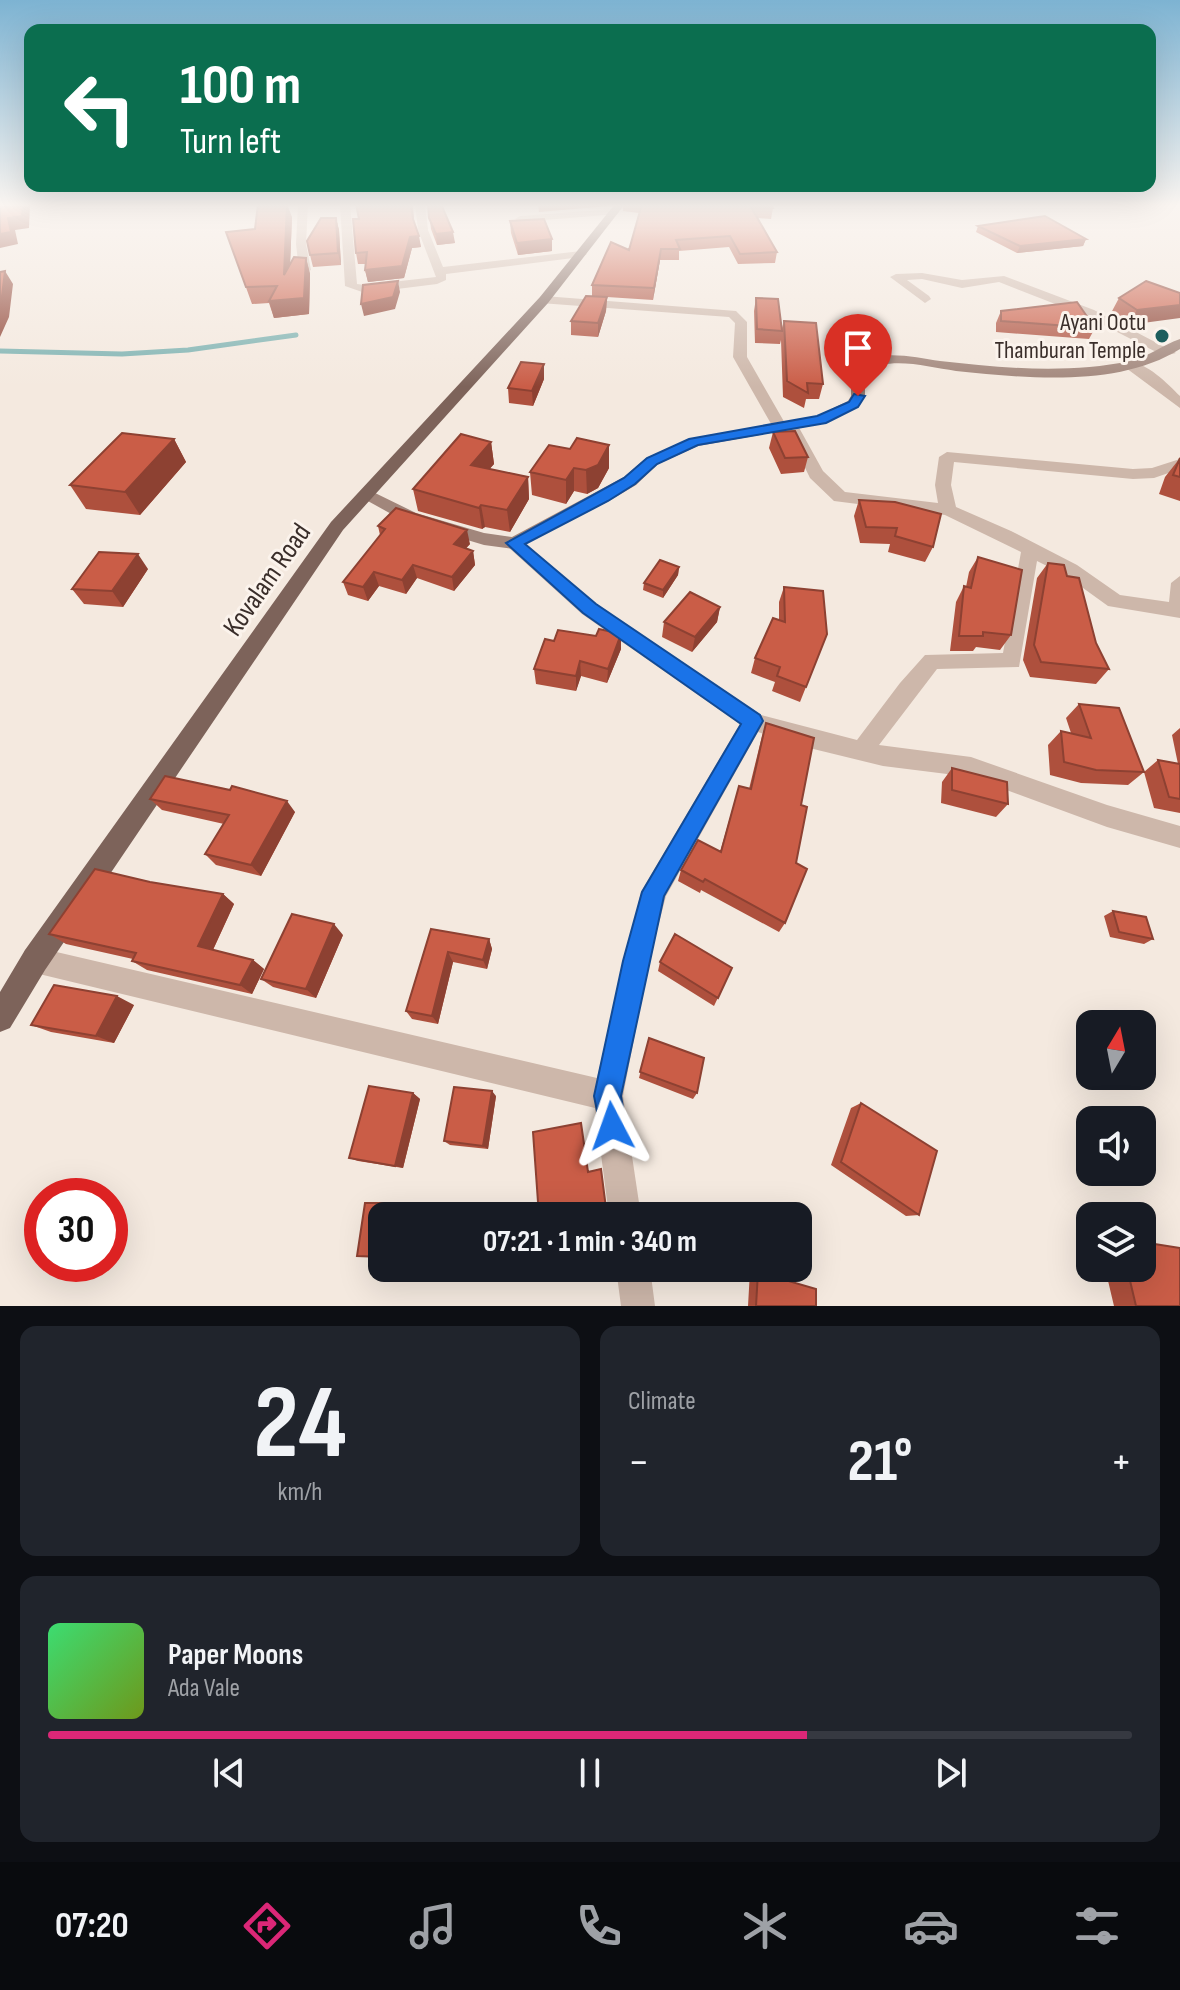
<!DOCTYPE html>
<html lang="en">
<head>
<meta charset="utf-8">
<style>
  :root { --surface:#171b24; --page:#20242c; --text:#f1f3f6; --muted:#9ea1a6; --line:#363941; --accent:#db2777 }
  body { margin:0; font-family:"Sofia Sans Condensed",sans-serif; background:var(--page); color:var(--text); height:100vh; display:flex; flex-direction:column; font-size:30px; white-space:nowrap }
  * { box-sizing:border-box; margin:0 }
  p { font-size:26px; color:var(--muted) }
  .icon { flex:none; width:44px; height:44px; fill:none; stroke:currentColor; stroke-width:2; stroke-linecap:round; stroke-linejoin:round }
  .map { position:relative; height:1306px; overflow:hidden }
  .drawer { display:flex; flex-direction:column; gap:20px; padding:20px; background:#0d0f14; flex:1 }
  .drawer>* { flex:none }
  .guide { position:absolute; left:24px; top:24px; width:1132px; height:168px; border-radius:16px; box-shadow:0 8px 32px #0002; background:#0b6e4f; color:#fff; overflow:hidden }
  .needle { width:52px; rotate:10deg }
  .controls { position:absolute; left:1076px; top:1010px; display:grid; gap:16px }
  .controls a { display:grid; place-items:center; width:80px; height:80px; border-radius:16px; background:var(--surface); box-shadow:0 8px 32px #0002; font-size:40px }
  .speed { position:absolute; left:24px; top:1178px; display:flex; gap:16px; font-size:40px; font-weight:700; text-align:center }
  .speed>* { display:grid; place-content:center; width:104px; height:104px; border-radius:50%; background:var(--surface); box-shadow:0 8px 32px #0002; line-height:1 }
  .speed .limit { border:12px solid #d22; background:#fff; color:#111 }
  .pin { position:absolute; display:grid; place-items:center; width:68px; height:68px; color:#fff; margin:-82px -34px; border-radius:50% 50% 50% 0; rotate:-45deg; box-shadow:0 0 8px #0007 }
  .pin .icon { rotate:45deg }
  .me { position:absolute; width:88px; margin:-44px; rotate:356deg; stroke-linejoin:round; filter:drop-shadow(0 0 6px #0008) }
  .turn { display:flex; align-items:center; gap:28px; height:168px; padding:0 24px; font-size:36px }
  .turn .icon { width:104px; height:104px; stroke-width:2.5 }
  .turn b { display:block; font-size:56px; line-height:68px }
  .big { font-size:60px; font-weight:700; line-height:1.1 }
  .drawer .tile { flex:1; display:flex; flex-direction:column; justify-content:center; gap:12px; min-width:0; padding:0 28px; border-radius:16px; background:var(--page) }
  .drawer .dial { align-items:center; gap:0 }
  .dial b { font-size:104px; line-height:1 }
  .song { display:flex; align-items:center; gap:24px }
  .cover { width:96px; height:96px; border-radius:12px; background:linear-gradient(135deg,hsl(140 70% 55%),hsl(80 70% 35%)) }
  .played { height:8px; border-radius:4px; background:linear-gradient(90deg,var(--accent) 70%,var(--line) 70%) }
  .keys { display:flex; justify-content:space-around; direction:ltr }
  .heat { display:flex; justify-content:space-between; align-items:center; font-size:44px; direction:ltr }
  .drawer .tiles { flex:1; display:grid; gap:20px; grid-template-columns:1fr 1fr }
  .tile:last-child { grid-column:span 2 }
  .trip { position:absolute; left:368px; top:1202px; width:444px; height:80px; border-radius:16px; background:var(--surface); box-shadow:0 8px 32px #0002; font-weight:700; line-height:80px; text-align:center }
  .tabs { display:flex; height:128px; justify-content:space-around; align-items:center; background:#090b0e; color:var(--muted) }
  .tabs .icon { width:56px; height:56px }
  .tabs .selected { color:var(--accent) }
  .tabs b { font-size:36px; color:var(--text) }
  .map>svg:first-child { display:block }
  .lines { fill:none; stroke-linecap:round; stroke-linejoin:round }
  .stream { stroke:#7db2b1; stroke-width:5 }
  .minor { fill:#cdb7aa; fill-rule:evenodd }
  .secondary { fill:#a1867b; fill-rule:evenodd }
  .primary { fill:#7d635a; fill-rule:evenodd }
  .wall { fill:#ae503d }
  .shaded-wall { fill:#8d4132 }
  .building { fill:#ca5d47; stroke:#8d4132; stroke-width:2 }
  .route { fill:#1a73e8; stroke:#114b97; stroke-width:2 }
  .poi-dot { fill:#1d5e5d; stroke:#fbf3ec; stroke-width:3 }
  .labels { text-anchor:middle; stroke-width:6; stroke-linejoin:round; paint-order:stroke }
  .far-poi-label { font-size:24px; fill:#3a2e2a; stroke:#fbf3ec; text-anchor:end }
  .street-label { font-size:28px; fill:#3a2e2a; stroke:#fbf3ec }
</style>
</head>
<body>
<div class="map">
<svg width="1180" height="1306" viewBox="0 0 1180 1306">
  <rect width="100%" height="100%" fill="#f4e9df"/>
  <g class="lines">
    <path class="stream" d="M0,351l122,3 66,-4 108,-15"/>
    <path class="minor" d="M298,204h10l-2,40 5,26 -6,3 -6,-3 -3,-26z
      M340,204h10l7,80 8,1 71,-8 -18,-47 -3,-26h10l3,26 15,37 138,-16 6,3 -6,3 -135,17v6l-9,4 -72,9 -20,-7z
      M614,209l5,3 -1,2 -98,8 -5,-3 5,-3z
      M922,273l40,7 42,-4 90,34 82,43 -12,3 -78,-40 -87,-34 -37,6 -40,-9 -15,1 22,16 2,3 -6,4 -35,-26 6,-3z
      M544,296l192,15 11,11v35l39,68 11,-1 26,47 22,21 93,11 -3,-18 4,-28 8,-5 186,17 19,-1 28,-9v10l-26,9 -21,1 -179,-17 -3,23 5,22 55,24 66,34 43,30 49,7 2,-19 9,-7v42l-72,-12 -43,-31 -28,-14 -18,106 -82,2 -58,76 92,12 136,48 73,21v22l-73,-21 -136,-50 -88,-11 -90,-22 -35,-12 -92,164 -17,65 -26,135 18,120h-32l-14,-108 -560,-135 -10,-3 -3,-10 3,-10 10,-3 562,131 44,-186 99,-168 -158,-110 -74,-67 -3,-4 3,-4h12l76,65 165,111 96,25 43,-57 25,-28 78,-2 18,-101 -76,-37 -111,-14 -24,-23 -23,-47 -6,2 -7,-4 -41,-72 2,-34 -6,-6 -189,-14v-6z
      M1126,362c19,-2 41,21 54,34v12l-54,-40z
      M616,1268h34l5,38h-34z"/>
    <path class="secondary" d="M1180,339v10c-62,39 -154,29 -224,22 -29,-4 -64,-15 -91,0v25l-7,11 -37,17 -123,22 -40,18 -22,21 -27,16 -95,48 -30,-4 -80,-24 -47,-26 8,-5 6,1 45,22 68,20 28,4 112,-60 22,-19 43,-19 128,-23 31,-15 3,-5v-27c23,-22 61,-12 89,-8 61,7 128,13 190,0 19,-4 32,-16 50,-22z"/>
    <path class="primary" d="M615,204h10l-77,99 -205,227 -298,440 -35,58 -10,4v-40l25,-42 306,-428 209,-225z"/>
  </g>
  <path class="wall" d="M356,204h57l1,18 7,25 -9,1 -8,30 -36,4 -3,-12 1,-6h-8l-2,-11 3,-34z
    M428,204l13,2 14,37 -18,2 -6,-16z
    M538,204h74l-3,2 -70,6z
    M623,204h121l29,4 -2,11 -13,-1 19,34 -2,11 -37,1 -9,-17 -50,4v9h-19l-7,40 -46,-3 -1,14 -8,26 -27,-2v-14l21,-25v-11l37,-35 10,-37 -16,-2z
    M292,217l-2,48 16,-7 4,16 -1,40 -35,4 -5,-15 -17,1 -26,-72 29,-3z
    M336,218l3,12 2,35 -28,2 -3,-12z
    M510,221l42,30 -34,4 -7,-22z
    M978,226l108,13 -3,7 -66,7 -41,-21z
    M1180,293l-52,32 -17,-12 8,-15z
    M756,298l26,30 2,-7 39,63 -4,15h-13l-2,9 -21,-11 -2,-57 -1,4 -25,-1 -1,-32z
    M1001,311l94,17 -6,11 -93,-7v-9z
    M544,364v15l-11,27 -24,-3 -1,-15z
    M773,432l35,25 -4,15 -23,2 -12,-26z
    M174,439l12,23 -46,53 -54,-6 -16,-24z
    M491,442l3,22 -5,5 39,8 1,22 -19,33 -25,-5 -3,2 -64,-18 -5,-22z
    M549,445l60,23 -11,20 -11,6 -13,-3 -8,13 -34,-9 -2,-23z
    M1180,458v43l-21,-7 6,-17z
    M859,500l74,47 -8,15 -37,-10 2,-8 -30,-1 -6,-27z
    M378,526l92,18 -4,4 7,3 2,14 -21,26 -37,-13 -11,16 -27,-8 -11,15 -20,-6 -5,-13 37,-47z
    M978,557l33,78 -11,15 -24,-3 -3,4h-23l6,-49 8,-16 2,1 3,-15z
    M1048,563l19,13 29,67 13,26 -13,15 -66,-7 -7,-17 14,-82z
    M679,567l-1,8 -15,23 -20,-8 1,-7z
    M148,569l-25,38 -39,-3 -12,-15z
    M784,587l43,47 -27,68 -28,-11 3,-9 -24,-9 4,-15 24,-38v-18z
    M720,607l-3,15 -25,30 -30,-15 2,-15z
    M621,634v15l-14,34 -26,-7 -5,15 -40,-7 -2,-15 20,-28z
    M1079,704l65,68 14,-12 20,4 -6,-29 8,-7v85l-26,-5 -10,-36 -16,13 -47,-2 -31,-8 -2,-30 13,-14 10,2 -5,-15z
    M766,723l35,82 -16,118 -6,9 -78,-42 -1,3 -22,-12 3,-11 39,-18 19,-66 10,3 13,-53z
    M952,768l56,36 -12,13 -55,-14 1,-21z
    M230,790l65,22 -34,64 -45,-11 -11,-11 19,-30 -62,-14 -12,-11z
    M150,882l73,12 11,10 -21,46 40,10 11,9 -12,25 -105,-24 -15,-9 1,-2 -67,-15 -17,-10z
    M1113,911l40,28 -9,5 -34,-7 -6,-21z
    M431,929l58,10 3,10 -5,20 -34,-7 -15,62 -26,-5 -6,-8z
    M343,935l-27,63 -43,-11 -12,-8z
    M660,962l72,6 -18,38 -56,-35z
    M134,1005l-20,38 -63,-11 -20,-7z
    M649,1038l48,55 -4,6 -54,-21z
    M413,1093l7,6 -17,69 -45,-7 -9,-3z
    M496,1096l-8,53 -38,-4 -6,-4z
    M861,1103l58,112 -13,1 -75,-51 20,-57z
    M1105,1268h37l38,38h-66z
    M750,1271l8,1 58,34h-68z"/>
  <path class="shaded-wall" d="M23,204h7l-1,24 -14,2 3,14 -18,4v-14l8,-16z
    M287,204l5,13 -3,75 -5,-17z
    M336,218l3,12 2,35 -3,-12z
    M453,232l2,11 -18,2 -1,-11z
    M419,236l2,11 -9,1 -8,30 -36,4 -3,-12 45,-33z
    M552,239v12l-34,4 -1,-12z
    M1086,239l-3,7 -66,7 3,-7z
    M661,249l-1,11 -7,40 1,-12z
    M306,258l4,16 -1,40 -35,4 -5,-17z
    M5,271l8,13 -4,33 -9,20v-31z
    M398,281l2,11 -5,17 -31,7 -3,-12z
    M607,297l-1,14 -8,26v-14z
    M1180,305v13l-52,7 9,-15z
    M544,364v15l-11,27 -1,-15z
    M174,439l12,23 -46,53 -15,-23z
    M491,442l3,22 -20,23 -3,-22z
    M609,445v23l-11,20 -11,6 -1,-24z
    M574,468v23l-8,13v-24z
    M528,477l1,22 -19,33 -3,-22z
    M481,505l4,22 -3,2 -3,-21z
    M467,530l3,14 -13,14 -3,-14z
    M473,551l2,14 -21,26 -2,-14z
    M138,554l10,15 -25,38 -11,-16z
    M413,565l4,13 -11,16 -4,-14z
    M679,567l-1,8 -15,23v-8z
    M374,572l5,14 -11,15 -5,-14z
    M720,607l-3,15 -25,30 3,-15z
    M621,634v15l-14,34 1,-14z
    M580,661l1,15 -5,15v-15z
    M287,801l8,11 -34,64 -10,-11z
    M223,894l11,10 -24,52 -12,-10z
    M334,924l9,11 -27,63 -10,-9z
    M489,939l3,10 -5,20 -4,-9z
    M448,952l5,10 -15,62 -6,-8z
    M253,960l11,9 -12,25 -12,-9z
    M117,996l17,9 -20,38 -18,-7z
    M492,1091l4,5 -8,53 -5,-3z
    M413,1093l7,6 -17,69 -8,-2z
    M417,1203l7,1 -1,12h-7z
    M505,1204l4,1 -2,11h-4z"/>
  <path class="building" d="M0,204h23l-1,12 -14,2 3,14 -11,2z
    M258,204h29l-3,71 10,-18 12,1 -2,40 -35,3 8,-15 -31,1 -20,-55 29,-3z
    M356,204h55l2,15 6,17 -9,1 -8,29 -37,4 2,-18 -11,1 -3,-34h6z
    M428,204h13l12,28 -17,2 -7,-16z
    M642,204h102l28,1 1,3 -22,-1 26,45 -37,2 -10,-18 -54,4 4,9h-19l-7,39 -62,-3 19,-43 18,8z
    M1045,216l41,23 -66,7 -42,-20z
    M321,218h15l2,35 -28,2 -3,-14z
    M544,219l8,20 -35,4 -7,-22z
    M5,271l-4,33 -1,2v-34z
    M398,281l-5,16 -32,7 2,-19z
    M1146,281l34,12v12l-43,5 -18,-12z
    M586,296l21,1 -9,26 -27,-2z
    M756,298l22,1 4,32 -25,-2z
    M1077,302l18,26 -94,-7v-10z
    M784,321l32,2 7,61 -16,-1 1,10 -21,-12z
    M521,362l23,2 -12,27 -24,-3z
    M795,431l13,26 -23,1 -12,-26z
    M122,433l52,6 -49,53 -55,-7z
    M461,434l30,8 -20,23 57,12 -21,33 -26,-5 -2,3 -66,-19z
    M577,438l32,7 -11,20 -12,5 -12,-2 -8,12 -36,-8 19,-27 21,4z
    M1180,458v19l-7,-2z
    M859,500l36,2 46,12 -8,33 -38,-11 2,-8 -31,-1z
    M396,508l71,22 -13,14 19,7 -21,26 -39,-12 -11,15 -28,-8 -11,15 -20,-5 42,-53 -7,-3z
    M99,552l39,2 -26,37 -40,-2z
    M978,557l44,13 -11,65 -28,-3v4h-24l5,-50 7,2z
    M660,560l19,7 -16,23 -19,-7z
    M1048,563l16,2 3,11 12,2 17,65 13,26 -68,-7 -7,-17z
    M784,587l39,4 4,43 -21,53 -29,-11 3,-9 -25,-9 18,-40 12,4z
    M690,592l30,15 -25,30 -31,-15z
    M599,629l22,5 -13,35 -28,-8 -4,15 -42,-7 11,-30 9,2 4,-11 38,6z
    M1079,704l40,4 25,64 -48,-2 -32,-8 -3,-31 30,7z
    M766,723l48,15 -13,67 6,2 -11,56 11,6 -22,54 -80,-44 -2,3 -22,-12 17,-30 23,12 18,-66 12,3z
    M1158,760l22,4v35l-11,-2z
    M952,768l55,14 1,22 -56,-14z
    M165,776l65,14 2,-4 55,15 -36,64 -46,-11 24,-39 -79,-16z
    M95,869l55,13 73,12 -25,52 55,14 -13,25 -108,-24 4,-8 -87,-19z
    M1113,911l33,6 7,22 -34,-7z
    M292,914l42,10 -28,65 -45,-10z
    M431,929l58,10 -6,21 -35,-8 -16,64 -26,-5z
    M675,934l57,34 -14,30 -58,-36z
    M54,985l63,11 -21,40 -65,-11z
    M649,1038l55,20 -7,35 -57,-21z
    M369,1086l44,7 -18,73 -46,-8z
    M454,1087l38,4 -9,55 -39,-5z
    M861,1103l76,48 -18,64 -78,-53z
    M581,1123l7,49 13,-3 6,47h1h-69l-6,-84z
    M365,1203h52l-1,13h-34v41l-25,-1z
    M459,1203l46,1 -2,12h-47z
    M1142,1242l38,6v58h-44l-9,-38h15z
    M758,1272l58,17v17h-60z"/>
  <linearGradient id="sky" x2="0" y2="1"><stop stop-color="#7db3d2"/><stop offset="0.53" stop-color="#faf5f1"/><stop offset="1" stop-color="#faf5f1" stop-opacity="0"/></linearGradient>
  <rect width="1180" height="387" fill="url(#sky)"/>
  <path class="route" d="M854,394l11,2 -7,11 -32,16 -128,22 -41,19 -22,20 -27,17 -83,43 71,60 164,111 3,6 -99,175 -43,200 5,30 -4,10 -10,4 -10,-4 -8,-40 29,-135 19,-69 99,-168 -158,-111 -77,-70 118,-65 23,-20 42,-19 128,-23 32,-14z"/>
  <circle class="poi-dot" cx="1162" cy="336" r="8"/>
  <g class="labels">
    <g class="far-poi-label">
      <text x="1146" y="330">Ayani Ootu<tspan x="1146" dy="28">Thamburan Temple</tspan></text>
    </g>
    <g class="street-label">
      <text transform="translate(266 579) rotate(-55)" y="10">Kovalam Road</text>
    </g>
  </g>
</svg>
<div class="controls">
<a><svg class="needle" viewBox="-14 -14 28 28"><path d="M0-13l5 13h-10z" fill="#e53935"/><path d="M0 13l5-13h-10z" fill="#9ea1a6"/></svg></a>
<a><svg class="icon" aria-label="sound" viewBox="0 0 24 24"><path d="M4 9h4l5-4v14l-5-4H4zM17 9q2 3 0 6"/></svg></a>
<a><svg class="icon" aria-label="layers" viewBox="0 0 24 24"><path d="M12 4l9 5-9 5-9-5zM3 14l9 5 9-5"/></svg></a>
</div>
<div class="speed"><div class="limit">30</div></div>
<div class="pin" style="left:858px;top:396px;background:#d93025"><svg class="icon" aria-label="arrive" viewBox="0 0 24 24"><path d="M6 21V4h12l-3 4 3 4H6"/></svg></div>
<svg class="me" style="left:612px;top:1126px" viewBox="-20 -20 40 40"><path d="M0-17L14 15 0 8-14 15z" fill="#1a73e8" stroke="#fff" stroke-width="4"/></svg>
<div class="trip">07:21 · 1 min · 340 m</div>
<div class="guide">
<div class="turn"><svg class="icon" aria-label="left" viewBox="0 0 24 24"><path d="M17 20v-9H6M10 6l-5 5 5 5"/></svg><div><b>100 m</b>Turn left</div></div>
</div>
</div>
<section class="drawer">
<div class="tiles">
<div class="tile dial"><b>24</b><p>km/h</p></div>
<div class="tile"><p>Climate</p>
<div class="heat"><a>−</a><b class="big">21°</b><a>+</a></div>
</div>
<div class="tile">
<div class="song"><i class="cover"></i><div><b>Paper Moons</b><p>Ada Vale</p></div></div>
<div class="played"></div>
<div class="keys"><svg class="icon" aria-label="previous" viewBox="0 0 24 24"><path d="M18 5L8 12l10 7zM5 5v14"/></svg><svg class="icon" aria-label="pause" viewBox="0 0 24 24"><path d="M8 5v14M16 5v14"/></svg><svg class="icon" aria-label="next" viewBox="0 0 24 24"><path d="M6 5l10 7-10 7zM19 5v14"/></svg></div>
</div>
</div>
</section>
<nav class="tabs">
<b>07:20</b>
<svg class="icon selected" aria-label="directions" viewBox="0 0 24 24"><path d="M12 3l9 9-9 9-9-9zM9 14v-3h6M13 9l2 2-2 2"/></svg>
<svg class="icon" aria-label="music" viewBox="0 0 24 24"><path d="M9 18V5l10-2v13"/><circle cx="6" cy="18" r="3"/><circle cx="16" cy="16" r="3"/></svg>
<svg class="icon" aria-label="phone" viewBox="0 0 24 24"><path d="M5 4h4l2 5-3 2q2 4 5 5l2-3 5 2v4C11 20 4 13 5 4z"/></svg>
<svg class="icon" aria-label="climate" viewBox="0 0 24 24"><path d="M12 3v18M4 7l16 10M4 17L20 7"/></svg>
<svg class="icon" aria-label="car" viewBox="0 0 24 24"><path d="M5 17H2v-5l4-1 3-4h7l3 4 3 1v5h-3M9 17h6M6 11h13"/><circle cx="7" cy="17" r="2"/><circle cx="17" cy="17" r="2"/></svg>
<svg class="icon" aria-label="filters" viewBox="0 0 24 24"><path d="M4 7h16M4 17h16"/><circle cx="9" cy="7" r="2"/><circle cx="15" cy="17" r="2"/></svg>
</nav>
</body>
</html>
